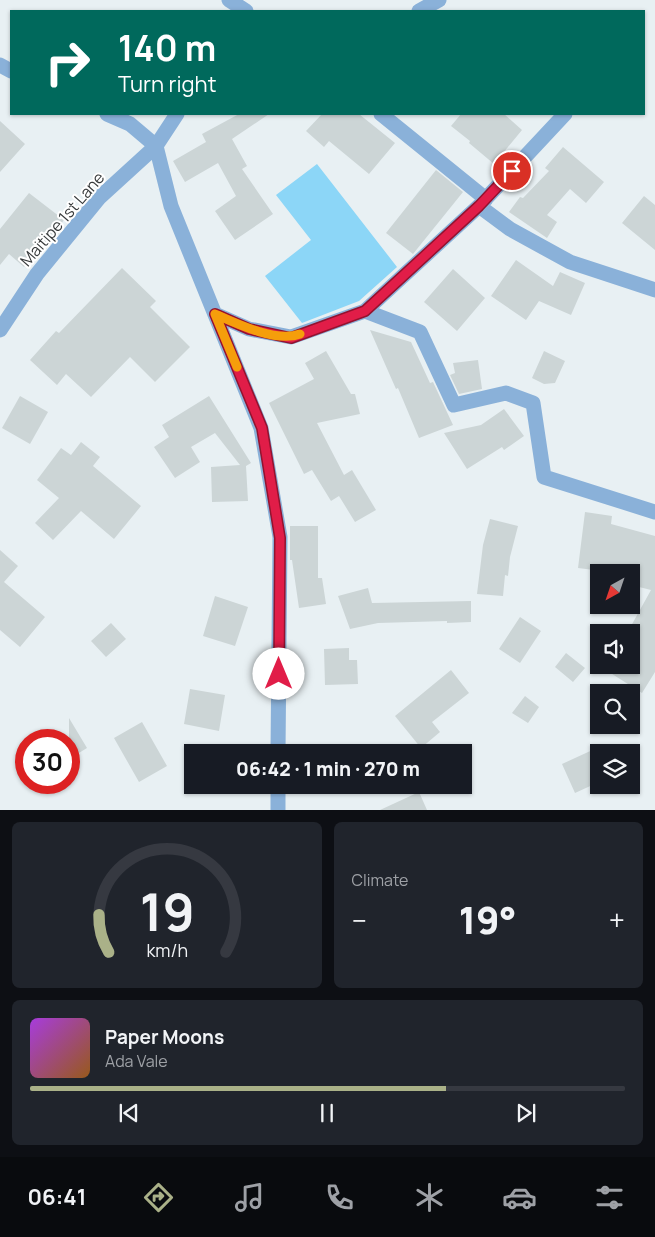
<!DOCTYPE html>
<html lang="en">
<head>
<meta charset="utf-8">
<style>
  :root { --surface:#171b24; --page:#20242c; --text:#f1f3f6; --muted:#9ea1a6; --line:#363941; --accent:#aab188 }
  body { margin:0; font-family:Manrope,sans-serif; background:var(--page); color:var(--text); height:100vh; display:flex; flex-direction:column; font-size:19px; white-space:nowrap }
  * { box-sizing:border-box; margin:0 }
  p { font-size:16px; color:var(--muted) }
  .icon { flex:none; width:28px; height:28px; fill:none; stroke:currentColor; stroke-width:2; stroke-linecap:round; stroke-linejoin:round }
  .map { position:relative; height:810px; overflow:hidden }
  .side { display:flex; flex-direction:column; gap:12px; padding:12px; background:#0d0f14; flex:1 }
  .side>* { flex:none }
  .hud { position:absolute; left:10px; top:10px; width:635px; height:105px; border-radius:0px; box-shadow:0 1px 4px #0004; background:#00695c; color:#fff; overflow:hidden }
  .needle { width:32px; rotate:220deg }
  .tools { position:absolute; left:590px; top:564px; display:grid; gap:10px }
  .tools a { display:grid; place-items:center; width:50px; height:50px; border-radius:0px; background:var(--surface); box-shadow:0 1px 4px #0004; font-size:25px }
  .speed { position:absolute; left:15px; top:729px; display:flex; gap:10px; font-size:25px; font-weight:700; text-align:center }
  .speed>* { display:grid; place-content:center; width:65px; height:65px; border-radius:50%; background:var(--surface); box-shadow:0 1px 4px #0004; line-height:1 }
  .speed .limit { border:8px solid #d22; background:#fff; color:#111 }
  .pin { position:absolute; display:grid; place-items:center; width:42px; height:42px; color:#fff; margin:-21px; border:2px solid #fff; border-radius:50%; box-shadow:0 1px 5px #0007 }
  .me { position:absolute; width:55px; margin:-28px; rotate:0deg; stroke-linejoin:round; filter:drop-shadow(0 0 4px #0008) }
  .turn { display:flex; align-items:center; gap:18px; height:105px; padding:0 25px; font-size:22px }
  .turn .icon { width:65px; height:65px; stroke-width:2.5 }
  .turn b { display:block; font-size:35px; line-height:42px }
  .big { font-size:38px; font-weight:800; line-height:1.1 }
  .side .widget { flex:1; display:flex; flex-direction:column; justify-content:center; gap:8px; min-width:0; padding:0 18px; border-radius:8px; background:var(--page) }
  .side .dial { align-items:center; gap:0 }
  .dial svg { height:130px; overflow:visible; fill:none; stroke:var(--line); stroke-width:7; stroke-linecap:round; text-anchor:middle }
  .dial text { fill:var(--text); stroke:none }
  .song { display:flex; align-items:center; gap:15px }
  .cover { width:60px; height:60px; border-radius:8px; background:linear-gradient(135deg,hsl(280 70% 55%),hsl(30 70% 35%)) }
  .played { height:5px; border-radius:2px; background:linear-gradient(90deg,var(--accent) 70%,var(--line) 70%) }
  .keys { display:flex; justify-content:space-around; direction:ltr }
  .heat { display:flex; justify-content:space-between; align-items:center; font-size:28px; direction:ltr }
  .side .tiles { flex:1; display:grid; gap:12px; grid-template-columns:1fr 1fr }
  .widget:last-child { grid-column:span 2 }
  .trip { position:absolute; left:184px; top:744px; width:288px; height:50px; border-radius:0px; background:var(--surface); box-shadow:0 1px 4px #0004; font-weight:800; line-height:50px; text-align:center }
  .dock { display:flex; height:80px; justify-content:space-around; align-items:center; background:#090b0e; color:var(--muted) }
  .dock .icon { width:35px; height:35px }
  .dock .selected { color:var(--accent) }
  .dock b { font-size:22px; color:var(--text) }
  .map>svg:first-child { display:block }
  .green { fill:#8cd6f7 }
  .building { fill:#ccd5d6 }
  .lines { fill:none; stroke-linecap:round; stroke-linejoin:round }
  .minor { stroke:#8ab1d9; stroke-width:15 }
  .route-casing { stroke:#92132f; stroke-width:12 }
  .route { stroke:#e11d48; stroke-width:9 }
  .slow { stroke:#f59e0b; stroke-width:9 }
  .labels { text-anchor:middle; stroke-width:4; stroke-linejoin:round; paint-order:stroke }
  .street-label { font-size:16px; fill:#373a3b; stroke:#fff }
</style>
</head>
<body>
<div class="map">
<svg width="655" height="810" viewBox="0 0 655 810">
  <rect width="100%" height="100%" fill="#e8f0f3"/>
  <path class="green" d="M317,164l80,103 -38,34 -57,22 -37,-47 46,-36 -35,-45z"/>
  <path class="building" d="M239,114h30l-37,25 15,27 -5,3 31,45 -38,26 -20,-29 21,-15 -18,-33 -33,19 -12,-21 33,-19 -4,-8z
    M322,114h37l36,29 -26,31 -40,-33 -5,6 -18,-16z
    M461,114h43l18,16 -28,34 -25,-21 1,-2 -19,-15z
    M0,121l25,23 -25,28z
    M563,147l41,35 -18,21 -16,-14 -23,26 10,7 -10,16 -38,-26 11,-15 3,1 26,-27 -4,-3z
    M436,170l27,22 -50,62 -27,-21z
    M29,193l35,27 -22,28 -2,-1 -16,20 -15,-13 -9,11v-36z
    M644,196l11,9v45l-33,-27z
    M516,260l37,26 7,-14 25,11 -14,32 -32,-14 -13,19 -35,-24z
    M122,268l34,33 -6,6 40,40 -35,35 -25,-25 -39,40 -25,-23 -9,11 -27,-25 26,-29 3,2z
    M453,269l32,29 -28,33 -33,-29z
    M370,330l41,12 19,41 3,-1 20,43 -34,13 -21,-50 -2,1z
    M326,351l25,43h4l5,20 -43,9 27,52 8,-5 24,40 -21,12 -16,-26 -8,5 -19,-31 -8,4 -35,-71 45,-24 -9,-16z
    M544,351l21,10 -10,22 -11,1 -12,-6z
    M478,360l4,29 -23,5 -9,-19 5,-2 -2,-10z
    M20,396l28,16 -18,32 -28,-16z
    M209,396l42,67 -5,3 2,35 -36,1 -1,-35 29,-2 -25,-32 -24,14 9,15 -25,16 -21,-31 15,-10 -7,-12z
    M504,409l20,27 -20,14 -2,-3 -35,22 -23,-36 37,-8z
    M81,442l19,15 -7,9 48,40 -27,33 -33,-28 -28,29 -18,-17 24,-25 -22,-18 24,-32 10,7z
    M585,512l27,4 -1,8 44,12v136l-13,21 -44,-28h33v-39l20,-36 -20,-5v-13h-21l-32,-4z
    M490,519l28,7 -8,31 -2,19 -3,-1 -2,21 -26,-2 6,-49z
    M290,526h28v52h4l4,26 -27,4 -7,-48h-2z
    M0,550l18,16 -14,16 41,35 -25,30 -20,-17z
    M368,588l4,15 99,-2v21l-24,1v-2l-69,2 -28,6 -12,-33z
    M215,596l33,11 -13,39 -32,-10z
    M520,617l21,14 -21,32 -21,-14z
    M111,623l15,16 -20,18 -15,-16z
    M349,648v12h8l1,24 -33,1 -1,-36z
    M566,653l19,15 -12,14 -18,-15z
    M451,670l18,23 -37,29 8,10 -19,16 -26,-32z
    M190,689l35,6 -6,36 -35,-7z
    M525,696l14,11 -11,16 -16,-10z
    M69,718l18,30 -18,11z
    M142,722l25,44 -28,16 -25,-44z
    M599,747v35l-24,11 -13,-29z
    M419,792l8,18h-47z"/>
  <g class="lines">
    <path class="minor" d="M229,0l17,11
      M419,11l20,-11
      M0,65l11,6
      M107,114l23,10 26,22
      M381,114l105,85
      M156,146l15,60 90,222 19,109 -2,215
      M479,206l31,23 60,33 85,28
      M365,311l55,21 34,73 52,-12 27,10 11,74 111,35
      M215,314l34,15 42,8 74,-26 114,-105 86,-92
      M0,330l37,-56 62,-76 57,-52 21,-32
      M278,810v-25"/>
  </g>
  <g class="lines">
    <defs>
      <path id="route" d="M279,674l1,-136 -18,-110 -47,-114 34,15 42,9 74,-27 114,-105 33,-35"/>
    </defs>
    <use href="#route" class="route-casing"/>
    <use href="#route" class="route"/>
    <path class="slow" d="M237,367l-22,-53c22,10 62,29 85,20"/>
  </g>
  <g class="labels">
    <g class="street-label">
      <text transform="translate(62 219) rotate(-49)" y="6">Maitipe 1st Lane</text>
    </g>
  </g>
</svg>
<div class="tools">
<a><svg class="needle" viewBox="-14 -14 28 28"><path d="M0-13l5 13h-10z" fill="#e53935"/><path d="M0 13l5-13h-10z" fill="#9ea1a6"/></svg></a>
<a><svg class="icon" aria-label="sound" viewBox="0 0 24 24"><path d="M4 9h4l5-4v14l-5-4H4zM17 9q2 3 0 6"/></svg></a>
<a><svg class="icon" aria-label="search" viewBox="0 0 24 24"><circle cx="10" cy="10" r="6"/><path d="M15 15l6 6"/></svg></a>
<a><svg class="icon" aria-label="layers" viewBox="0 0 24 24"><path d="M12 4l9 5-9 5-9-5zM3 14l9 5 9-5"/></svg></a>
</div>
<div class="speed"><div class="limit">30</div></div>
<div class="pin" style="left:512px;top:171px;background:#d93025"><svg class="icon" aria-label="arrive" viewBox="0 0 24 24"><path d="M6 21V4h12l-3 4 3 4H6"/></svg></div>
<svg class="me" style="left:279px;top:674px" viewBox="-20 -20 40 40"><circle r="19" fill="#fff"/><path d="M0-13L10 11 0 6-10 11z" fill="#e11d48"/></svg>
<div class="trip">06:42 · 1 min · 270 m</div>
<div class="hud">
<div class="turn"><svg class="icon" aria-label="right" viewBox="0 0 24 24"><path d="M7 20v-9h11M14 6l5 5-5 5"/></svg><div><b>140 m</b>Turn right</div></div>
</div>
</div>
<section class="side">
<div class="tiles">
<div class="widget dial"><svg viewBox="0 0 100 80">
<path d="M14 69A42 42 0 1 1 86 69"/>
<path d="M14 69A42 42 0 0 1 8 46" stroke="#aab188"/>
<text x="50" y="56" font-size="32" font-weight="700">19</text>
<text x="50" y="72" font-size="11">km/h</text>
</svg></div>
<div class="widget"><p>Climate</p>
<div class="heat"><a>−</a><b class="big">19°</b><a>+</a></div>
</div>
<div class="widget">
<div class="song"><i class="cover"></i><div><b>Paper Moons</b><p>Ada Vale</p></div></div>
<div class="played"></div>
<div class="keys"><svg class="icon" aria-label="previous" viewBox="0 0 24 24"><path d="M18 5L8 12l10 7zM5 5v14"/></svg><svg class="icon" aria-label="pause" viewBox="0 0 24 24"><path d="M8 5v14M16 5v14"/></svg><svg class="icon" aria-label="next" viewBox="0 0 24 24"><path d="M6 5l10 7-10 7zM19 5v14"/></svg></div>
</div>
</div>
</section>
<nav class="dock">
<b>06:41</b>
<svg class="icon selected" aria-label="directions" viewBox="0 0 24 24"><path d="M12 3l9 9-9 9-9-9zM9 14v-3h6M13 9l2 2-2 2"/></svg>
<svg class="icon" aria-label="music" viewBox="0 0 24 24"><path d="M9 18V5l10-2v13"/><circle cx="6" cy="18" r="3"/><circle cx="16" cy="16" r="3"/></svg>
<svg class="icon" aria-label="phone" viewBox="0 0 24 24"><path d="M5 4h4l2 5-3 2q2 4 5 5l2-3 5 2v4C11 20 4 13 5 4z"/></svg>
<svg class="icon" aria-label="climate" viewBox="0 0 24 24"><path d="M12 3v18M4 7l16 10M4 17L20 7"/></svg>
<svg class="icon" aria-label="car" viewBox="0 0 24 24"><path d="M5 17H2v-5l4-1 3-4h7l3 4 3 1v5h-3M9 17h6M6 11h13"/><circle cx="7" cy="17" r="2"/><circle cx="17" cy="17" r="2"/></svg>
<svg class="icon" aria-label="filters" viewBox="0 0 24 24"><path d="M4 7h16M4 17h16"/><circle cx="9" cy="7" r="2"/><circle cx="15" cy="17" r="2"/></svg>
</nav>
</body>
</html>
